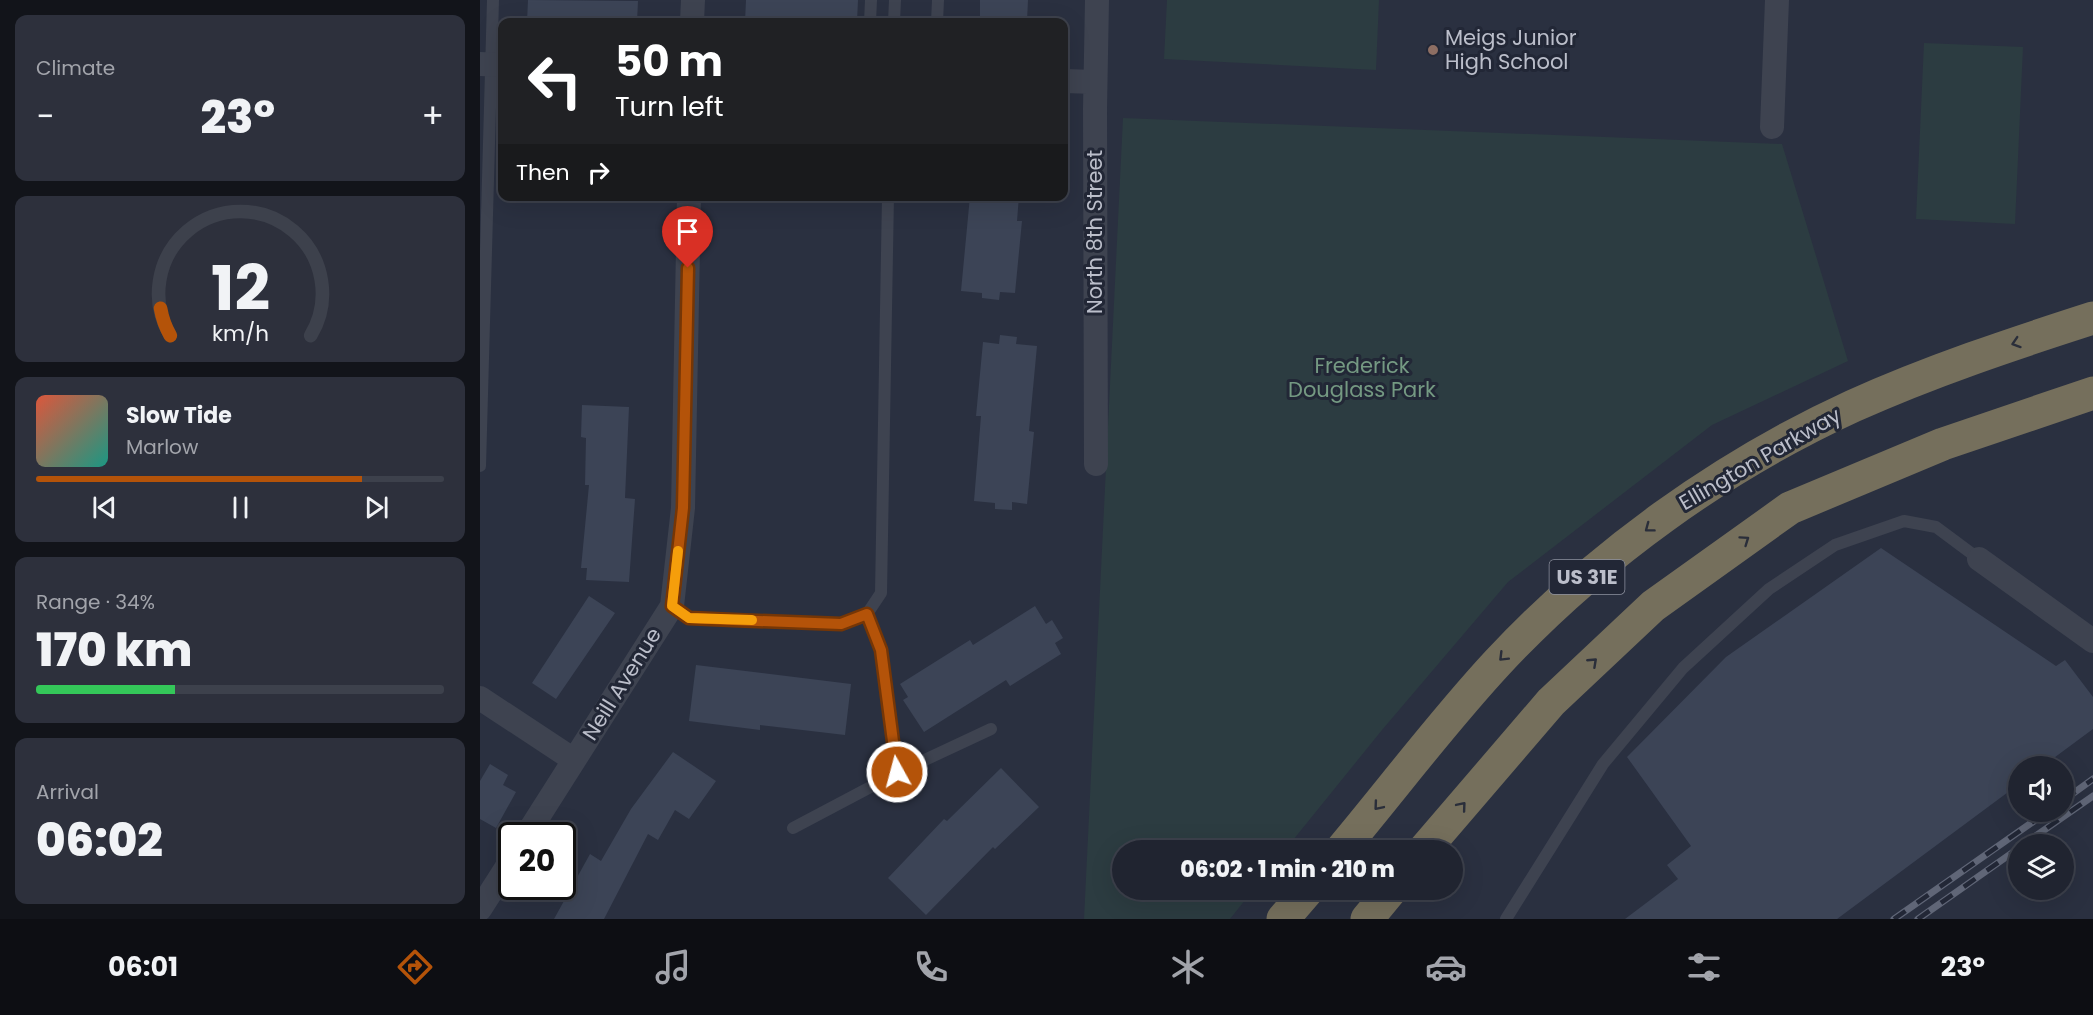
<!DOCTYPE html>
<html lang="en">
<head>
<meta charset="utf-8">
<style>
  :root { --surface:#202430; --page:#2d303c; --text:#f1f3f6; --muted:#a2a4ab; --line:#3d414c; --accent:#b45309 }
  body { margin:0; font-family:Poppins,sans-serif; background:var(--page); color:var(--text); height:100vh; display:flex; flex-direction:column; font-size:22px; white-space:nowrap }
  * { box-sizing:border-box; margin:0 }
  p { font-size:20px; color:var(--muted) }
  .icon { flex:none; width:33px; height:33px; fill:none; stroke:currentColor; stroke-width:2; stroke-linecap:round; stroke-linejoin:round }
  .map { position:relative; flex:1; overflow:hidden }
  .panel { display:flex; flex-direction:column; gap:15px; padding:15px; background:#12141a; width:480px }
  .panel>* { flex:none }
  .guide { position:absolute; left:18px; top:18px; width:570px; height:183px; border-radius:12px; box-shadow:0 6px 24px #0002,0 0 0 2px var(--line); background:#202124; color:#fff; overflow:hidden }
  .fabs { position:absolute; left:1528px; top:756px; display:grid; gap:12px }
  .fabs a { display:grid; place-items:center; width:66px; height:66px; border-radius:50%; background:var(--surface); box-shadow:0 6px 24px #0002,0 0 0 2px var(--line); font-size:30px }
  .speed { position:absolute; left:18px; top:822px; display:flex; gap:12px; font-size:30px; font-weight:700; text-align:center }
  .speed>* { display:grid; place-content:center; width:78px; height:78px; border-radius:50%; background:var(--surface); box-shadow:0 6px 24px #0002,0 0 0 2px var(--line); line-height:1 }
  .speed .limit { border:3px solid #111; border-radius:9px; background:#fff; color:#111 }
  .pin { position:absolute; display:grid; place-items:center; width:51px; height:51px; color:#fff; margin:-62px -26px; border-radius:50% 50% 50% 0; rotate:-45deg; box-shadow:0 0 6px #0007 }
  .pin .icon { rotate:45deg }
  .me { position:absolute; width:66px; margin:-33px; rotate:353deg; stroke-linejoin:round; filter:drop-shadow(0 0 4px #0008) }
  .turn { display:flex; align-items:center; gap:21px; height:126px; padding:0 18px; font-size:27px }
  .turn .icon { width:78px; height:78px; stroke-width:2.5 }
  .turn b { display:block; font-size:42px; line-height:51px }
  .then { display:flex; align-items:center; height:57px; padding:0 18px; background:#0003; gap:12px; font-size:22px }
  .big { font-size:45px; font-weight:800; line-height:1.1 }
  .panel .card { flex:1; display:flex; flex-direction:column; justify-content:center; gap:9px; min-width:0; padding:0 21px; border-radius:12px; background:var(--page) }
  .panel .dial { align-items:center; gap:0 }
  .dial svg { height:156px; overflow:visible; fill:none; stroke:var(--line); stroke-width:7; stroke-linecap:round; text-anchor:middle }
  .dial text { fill:var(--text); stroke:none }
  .song { display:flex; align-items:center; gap:18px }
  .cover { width:72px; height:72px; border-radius:9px; background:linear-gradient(135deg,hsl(10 70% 55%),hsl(170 70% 35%)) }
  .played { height:6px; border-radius:3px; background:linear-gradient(90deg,var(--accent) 80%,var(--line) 80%) }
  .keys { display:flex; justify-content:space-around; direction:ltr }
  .heat { display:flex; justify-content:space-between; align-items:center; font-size:33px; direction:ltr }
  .charge { height:9px; border-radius:4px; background:linear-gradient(90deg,#34c759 34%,var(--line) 0) }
  .trip { position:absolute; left:632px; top:840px; width:351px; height:60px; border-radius:30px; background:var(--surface); box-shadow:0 6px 24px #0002,0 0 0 2px var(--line); font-weight:800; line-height:60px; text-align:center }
  .menu { display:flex; height:96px; justify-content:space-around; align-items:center; background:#0d0e13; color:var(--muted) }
  .menu .icon { width:42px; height:42px }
  .menu .on { color:var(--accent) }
  .menu b { font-size:27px; color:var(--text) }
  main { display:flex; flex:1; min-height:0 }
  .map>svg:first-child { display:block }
  .green { fill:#2c3c41 }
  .building { fill:#3c4456 }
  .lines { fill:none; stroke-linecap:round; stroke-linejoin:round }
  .lane { stroke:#3e4350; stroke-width:12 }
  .street { stroke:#3e4350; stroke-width:24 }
  .highway { stroke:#756f5c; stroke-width:33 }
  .rail-casing { stroke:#606677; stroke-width:7 }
  .rail { stroke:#222736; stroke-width:4.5; stroke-dasharray:14; stroke-linecap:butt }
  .oneway { stroke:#2a2e3a }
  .route-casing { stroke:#753606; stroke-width:15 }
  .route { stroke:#b45309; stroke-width:10 }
  .slow { stroke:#f59e0b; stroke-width:10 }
  .education-dot { fill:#8d6e63; stroke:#222736; stroke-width:2 }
  .labels { text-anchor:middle; stroke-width:6; stroke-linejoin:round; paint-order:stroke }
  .shield { fill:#222736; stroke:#8d919e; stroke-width:1.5 }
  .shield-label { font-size:20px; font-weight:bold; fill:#bbbeca }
  .poi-label { font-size:21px; fill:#bbbeca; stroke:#222736; text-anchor:start }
  .street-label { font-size:21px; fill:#bbbeca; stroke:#222736 }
  .park-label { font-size:21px; fill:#749982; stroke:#222736 }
</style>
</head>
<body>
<main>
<section class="panel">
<div class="card"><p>Climate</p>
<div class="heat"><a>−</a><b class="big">23°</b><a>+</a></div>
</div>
<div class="card dial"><svg viewBox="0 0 100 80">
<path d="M14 69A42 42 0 1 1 86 69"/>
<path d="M14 69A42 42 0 0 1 9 55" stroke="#b45309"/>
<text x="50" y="56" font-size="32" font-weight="700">12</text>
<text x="50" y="72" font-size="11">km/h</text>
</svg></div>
<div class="card">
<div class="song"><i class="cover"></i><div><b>Slow Tide</b><p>Marlow</p></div></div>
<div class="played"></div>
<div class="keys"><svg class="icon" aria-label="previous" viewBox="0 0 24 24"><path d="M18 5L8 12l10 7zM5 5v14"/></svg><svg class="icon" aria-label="pause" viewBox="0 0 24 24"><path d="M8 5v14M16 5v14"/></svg><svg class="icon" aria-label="next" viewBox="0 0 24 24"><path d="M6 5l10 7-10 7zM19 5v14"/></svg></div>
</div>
<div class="card"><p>Range · 34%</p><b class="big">170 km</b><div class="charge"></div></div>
<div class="card"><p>Arrival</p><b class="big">06:02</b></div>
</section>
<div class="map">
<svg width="1613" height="919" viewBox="0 0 1613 919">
  <rect width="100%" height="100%" fill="#2a3040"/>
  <path class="green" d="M687,0h212l-3,70 -212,-11z
    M1444,43l99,4 -8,177 -99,-5z
    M643,118l659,26 66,217 -136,64 -204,157 -126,148 -97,120h-163v40h131l-23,29h-146z"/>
  <path class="building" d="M48,0l110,1 -1,21h-110z
    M266,0h112l-1,22h-112z
    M500,0h48l-1,21 -47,-2z
    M490,196h49l-2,25h5l-7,72 -15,-1 -1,8 -17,-2v-5l-21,-2z
    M520,335l17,2 -1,7 21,2 -8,85 5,1 -7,72 -15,-2v8l-17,-1v-6l-21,-2 7,-85h-5l7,-74 16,2z
    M102,405l47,2 -4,91 10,1 -6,83 -43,-2 1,-12h-6l8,-83h-4l1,-47 -5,-1z
    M1401,548l175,118 9,-6 28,37v32l-50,37h-24v18l-182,135h-212l53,-40 -11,-14 24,-19 -64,-89 99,-100z
    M109,596l26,17 -59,86 -24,-16z
    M555,606l11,18 6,-4 11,18 -8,5 6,11 -51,32 -4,-6 -82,52 -21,-32 5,-3 -8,-13 70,-44 3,5z
    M216,665l155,19 -6,51 -85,-10v5l-71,-9z
    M193,752l43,29 -27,38 -14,-9 -17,30 -10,-6 -44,85h-50l36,-65 11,7 30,-52z
    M10,764l18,11 -5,10 13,7 -20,36 -16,-9v-38z
    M521,768l38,39 -44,42 -2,-2 -67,68 -38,-37 56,-59 3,2z"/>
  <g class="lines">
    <path class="lane" d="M390,22l1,-22
      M414,22l1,-22
      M457,22l1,-22
      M0,466l13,-466
      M192,606l17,12 152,6 26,-10 14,-21 7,-397
      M417,773l94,-44
      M313,828l104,-55 -16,-123 -14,-36
      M1026,919l97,-155 80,-96 86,-79 66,-44 69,-24 32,6 43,32"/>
    <path class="street" d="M212,22l1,-22
      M0,64l22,1
      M584,81l31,1
      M1292,127l5,-127
      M616,464l-1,-355 2,-109
      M1499,559l114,82
      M0,698l94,62
      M46,836l146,-230 11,-98 6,-312
      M0,909l32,-50"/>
    <path class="highway" d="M861,850c52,-62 102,-129 157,-188 99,-106 224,-196 355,-256 78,-35 159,-62 240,-88
      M944,850l127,-148 102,-96 137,-98 153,-64 150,-51
      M803,919l25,-29
      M887,919l24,-29"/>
    <defs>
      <path id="rail" d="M1584,800l29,-21
        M1544,844l69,-48
        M1414,919l153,-107
        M1438,919l101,-71"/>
    </defs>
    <use href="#rail" class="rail-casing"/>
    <use href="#rail" class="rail"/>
  </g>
  <defs><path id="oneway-chevron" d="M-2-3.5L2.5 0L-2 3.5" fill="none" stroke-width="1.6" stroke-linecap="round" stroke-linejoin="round" transform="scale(1.5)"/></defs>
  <g class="oneway">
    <use href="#oneway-chevron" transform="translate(1536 343) rotate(162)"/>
    <use href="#oneway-chevron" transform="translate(1169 528) rotate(143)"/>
    <use href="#oneway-chevron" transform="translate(1265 540) rotate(-35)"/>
    <use href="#oneway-chevron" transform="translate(1023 657) rotate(135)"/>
    <use href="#oneway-chevron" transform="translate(1113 662) rotate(-43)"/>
    <use href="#oneway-chevron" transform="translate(898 806) rotate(130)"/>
    <use href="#oneway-chevron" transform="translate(982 806) rotate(-50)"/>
  </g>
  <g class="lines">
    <defs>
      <path id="route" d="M208,268l-5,240 -11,98 17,12 44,2 108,4 26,-10 14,36 16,122"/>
    </defs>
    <use href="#route" class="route-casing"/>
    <use href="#route" class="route"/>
    <path class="slow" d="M198,551l-6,55 17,12 63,2"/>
  </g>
  <circle class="education-dot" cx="953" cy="50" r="6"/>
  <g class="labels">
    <rect class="shield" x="1069.5" y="560" width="75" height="34" rx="4.5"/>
    <g class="shield-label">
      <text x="1107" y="584">US 31E</text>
    </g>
    <g class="poi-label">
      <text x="965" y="45">Meigs Junior<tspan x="965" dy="24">High School</tspan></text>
    </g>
    <g class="street-label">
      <text transform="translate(615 232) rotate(-90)" y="7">North 8th Street</text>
      <text transform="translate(1280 459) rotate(-30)" y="7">Ellington Parkway</text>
      <text transform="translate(142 684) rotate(-58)" y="7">Neill Avenue</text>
    </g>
    <g class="park-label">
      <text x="882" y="373">Frederick<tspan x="882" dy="24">Douglass Park</tspan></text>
    </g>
  </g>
</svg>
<div class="fabs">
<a><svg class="icon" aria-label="sound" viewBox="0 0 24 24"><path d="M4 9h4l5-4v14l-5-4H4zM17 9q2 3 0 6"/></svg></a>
<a><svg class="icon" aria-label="layers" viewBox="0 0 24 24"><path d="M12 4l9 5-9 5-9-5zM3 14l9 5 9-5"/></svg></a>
</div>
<div class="speed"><div class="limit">20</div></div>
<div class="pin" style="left:208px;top:268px;background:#d93025"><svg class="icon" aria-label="arrive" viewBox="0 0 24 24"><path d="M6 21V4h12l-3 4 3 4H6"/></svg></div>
<svg class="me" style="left:417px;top:772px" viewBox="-20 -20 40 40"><circle r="17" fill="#b45309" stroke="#fff" stroke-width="3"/><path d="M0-11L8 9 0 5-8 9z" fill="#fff"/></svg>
<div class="trip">06:02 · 1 min · 210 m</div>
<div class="guide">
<div class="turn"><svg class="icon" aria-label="left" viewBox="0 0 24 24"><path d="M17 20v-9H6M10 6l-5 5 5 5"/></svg><div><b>50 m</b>Turn left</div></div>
<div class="then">Then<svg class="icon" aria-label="right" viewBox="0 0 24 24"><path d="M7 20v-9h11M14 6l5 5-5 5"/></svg></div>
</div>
</div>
</main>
<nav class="menu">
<b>06:01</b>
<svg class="icon on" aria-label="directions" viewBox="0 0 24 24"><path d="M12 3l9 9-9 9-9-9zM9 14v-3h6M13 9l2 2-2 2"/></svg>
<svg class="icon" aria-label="music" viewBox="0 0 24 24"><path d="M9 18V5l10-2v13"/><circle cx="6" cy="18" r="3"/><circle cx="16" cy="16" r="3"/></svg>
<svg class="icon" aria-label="phone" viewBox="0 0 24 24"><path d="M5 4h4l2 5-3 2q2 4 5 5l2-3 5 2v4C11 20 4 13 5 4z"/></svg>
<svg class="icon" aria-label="climate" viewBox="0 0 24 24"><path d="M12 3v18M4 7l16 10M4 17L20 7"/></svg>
<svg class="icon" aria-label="car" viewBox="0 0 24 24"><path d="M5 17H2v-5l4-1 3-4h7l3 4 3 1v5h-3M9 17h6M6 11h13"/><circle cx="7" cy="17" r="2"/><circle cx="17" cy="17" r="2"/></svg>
<svg class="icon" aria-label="filters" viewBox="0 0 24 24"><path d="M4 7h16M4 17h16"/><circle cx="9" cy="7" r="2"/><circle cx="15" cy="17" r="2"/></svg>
<b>23°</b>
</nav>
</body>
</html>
